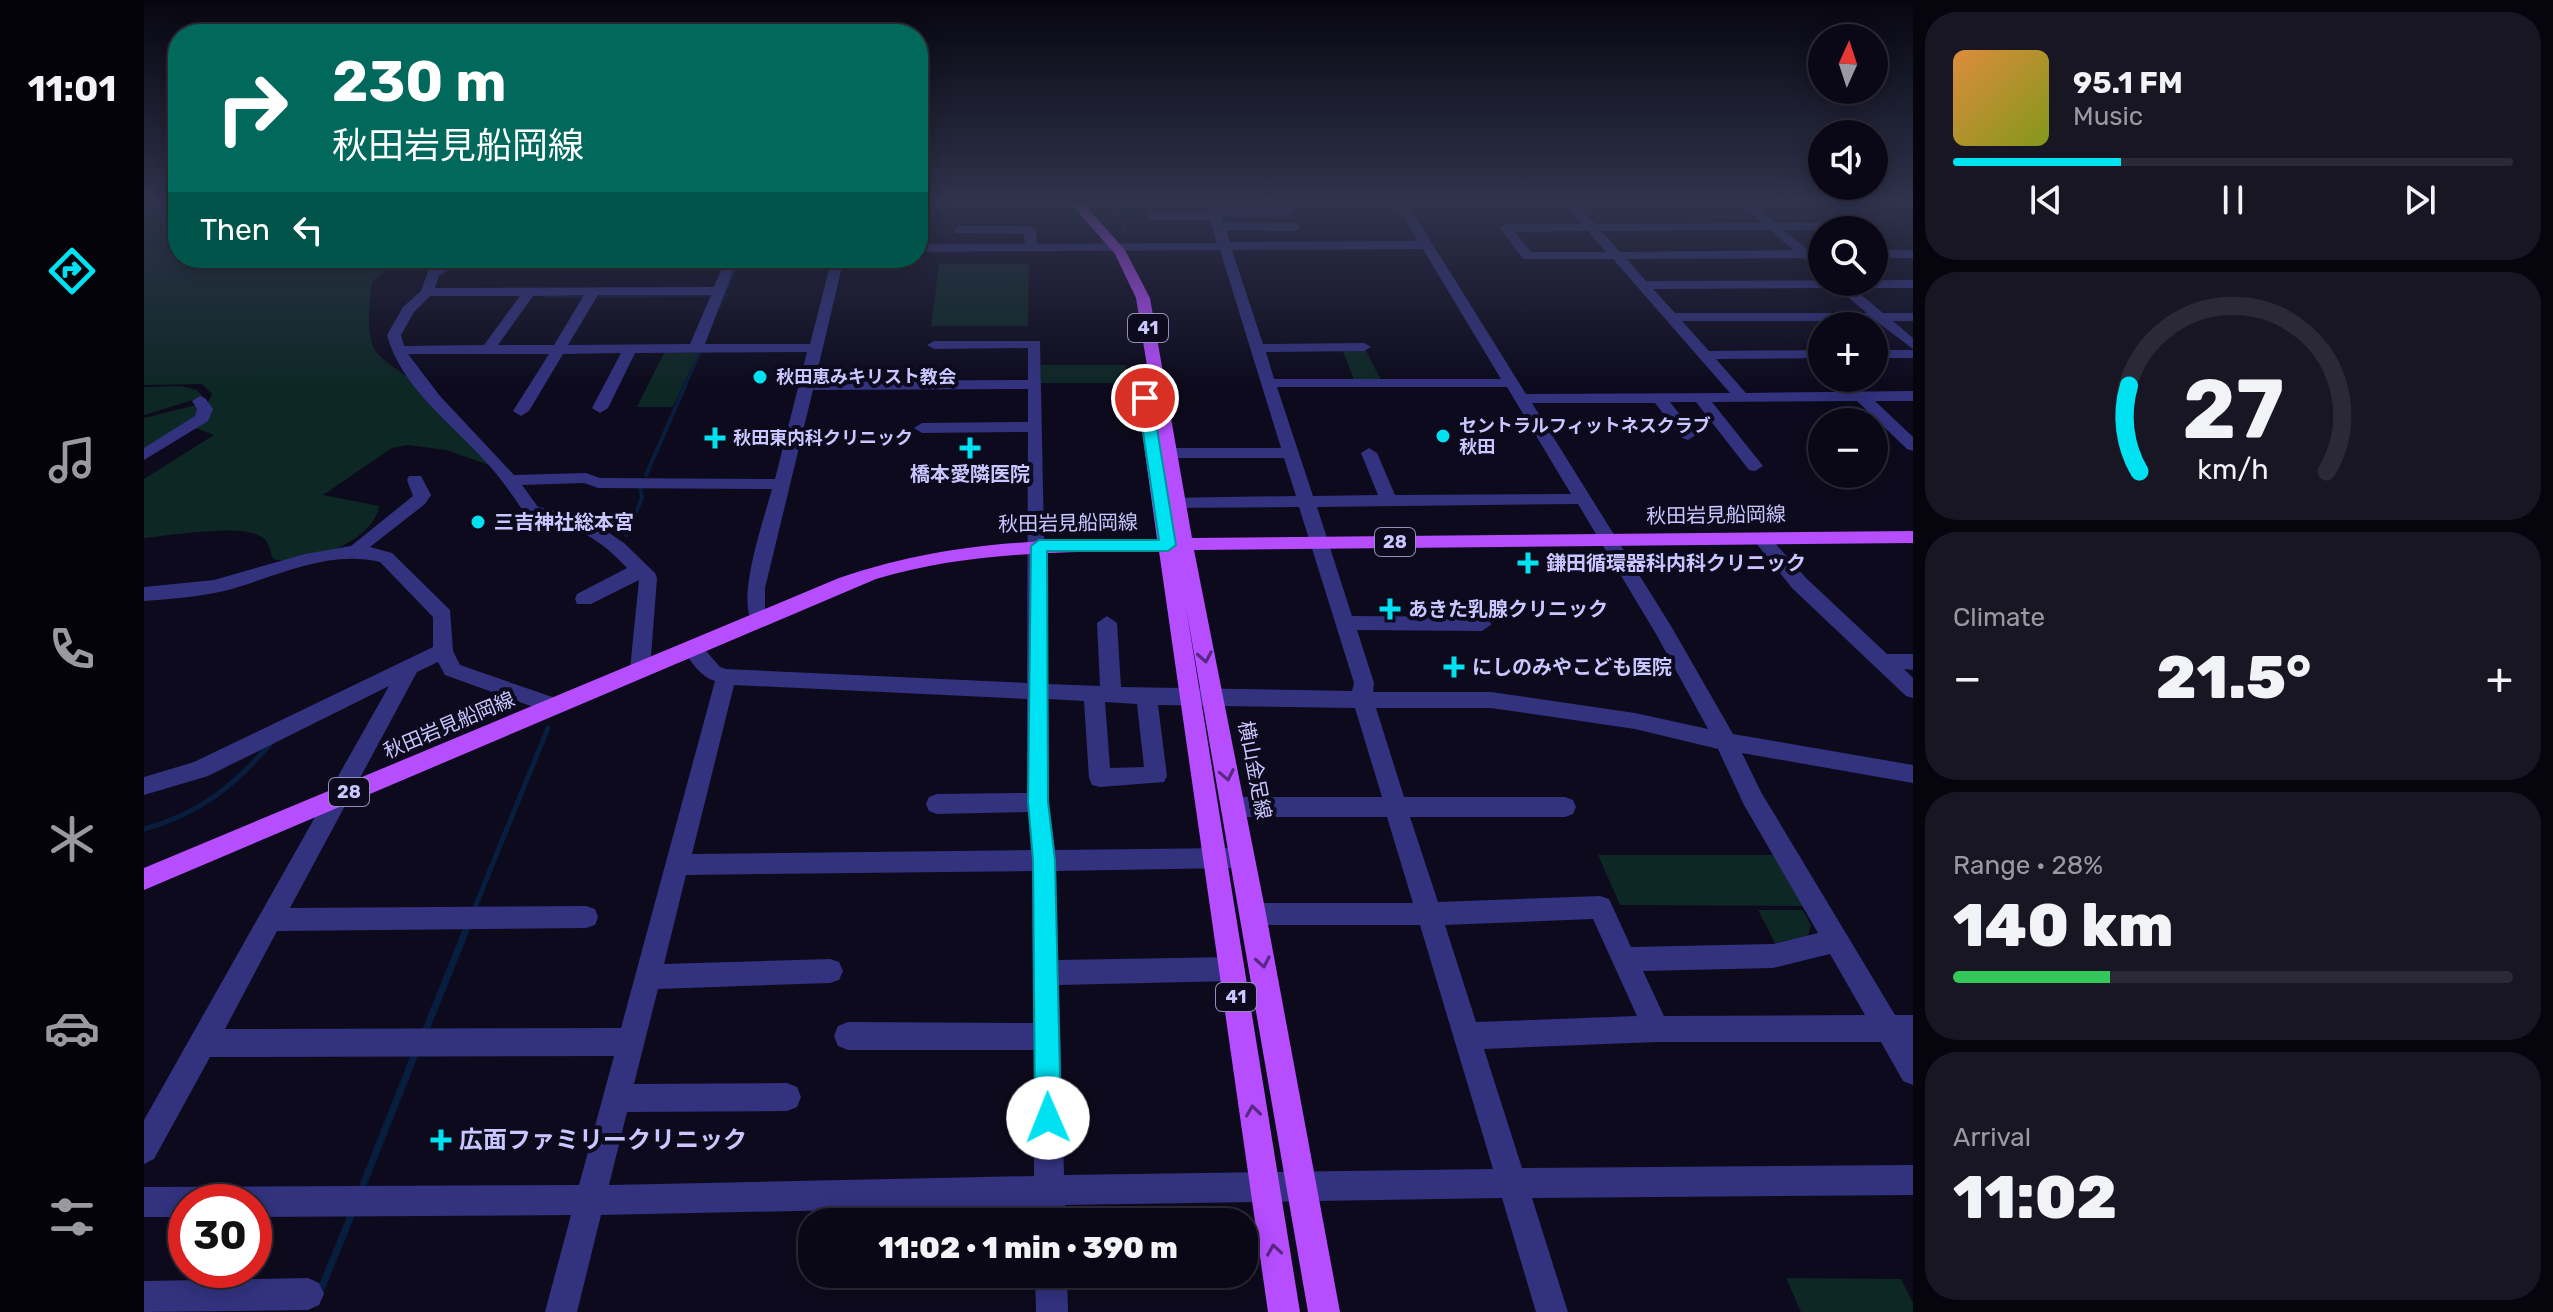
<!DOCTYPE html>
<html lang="en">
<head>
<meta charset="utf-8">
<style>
  :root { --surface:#0a0816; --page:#181623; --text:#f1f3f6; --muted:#999aa1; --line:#2a2935; --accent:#00e1f1 }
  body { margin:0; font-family:Rubik,"Noto Sans JP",sans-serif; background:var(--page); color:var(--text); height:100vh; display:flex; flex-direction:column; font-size:30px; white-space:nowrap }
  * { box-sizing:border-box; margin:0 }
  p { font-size:26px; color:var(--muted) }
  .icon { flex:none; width:44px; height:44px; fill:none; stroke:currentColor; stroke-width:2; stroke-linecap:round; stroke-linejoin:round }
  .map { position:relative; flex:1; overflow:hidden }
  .side { display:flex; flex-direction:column; gap:12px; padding:12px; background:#06040c; width:640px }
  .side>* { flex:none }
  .hud { position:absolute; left:24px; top:24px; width:760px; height:244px; border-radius:32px; box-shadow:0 4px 20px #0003,0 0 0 2px var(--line); background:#00695c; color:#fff; overflow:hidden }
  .needle { width:52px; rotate:3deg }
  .tools { position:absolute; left:1664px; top:24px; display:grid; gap:16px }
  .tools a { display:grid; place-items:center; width:80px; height:80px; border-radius:50%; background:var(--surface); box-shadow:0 4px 20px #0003,0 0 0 2px var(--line); font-size:40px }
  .speed { position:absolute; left:24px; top:1184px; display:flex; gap:16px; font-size:40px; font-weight:700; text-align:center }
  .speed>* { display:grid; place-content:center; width:104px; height:104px; border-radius:50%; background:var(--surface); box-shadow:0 4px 20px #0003,0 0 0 2px var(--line); line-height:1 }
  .speed .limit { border:12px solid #d22; background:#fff; color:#111 }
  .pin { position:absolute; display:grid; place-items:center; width:68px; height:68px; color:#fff; margin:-34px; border:4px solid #fff; border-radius:50%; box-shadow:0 2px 8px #0007 }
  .me { position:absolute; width:88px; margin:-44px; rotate:359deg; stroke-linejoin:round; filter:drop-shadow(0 0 6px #0008) }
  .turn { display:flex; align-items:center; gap:28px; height:168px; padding:0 32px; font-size:36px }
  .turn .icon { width:104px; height:104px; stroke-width:2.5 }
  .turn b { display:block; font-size:56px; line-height:68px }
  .then { display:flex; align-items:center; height:76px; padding:0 32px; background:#0003; gap:16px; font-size:30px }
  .big { font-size:60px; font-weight:800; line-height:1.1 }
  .side .widget { flex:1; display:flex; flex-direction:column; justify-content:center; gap:12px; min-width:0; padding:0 28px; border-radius:32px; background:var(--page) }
  .side .dial { align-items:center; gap:0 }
  .dial svg { height:208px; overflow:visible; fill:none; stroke:var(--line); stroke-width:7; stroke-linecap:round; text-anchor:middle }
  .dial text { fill:var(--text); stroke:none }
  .song { display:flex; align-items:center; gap:24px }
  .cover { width:96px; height:96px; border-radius:12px; background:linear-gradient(135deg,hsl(30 70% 55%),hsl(70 70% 35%)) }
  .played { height:8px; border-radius:4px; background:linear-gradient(90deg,var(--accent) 30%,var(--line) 30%) }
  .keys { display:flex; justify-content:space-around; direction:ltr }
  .heat { display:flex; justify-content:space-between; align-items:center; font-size:44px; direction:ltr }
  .charge { height:12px; border-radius:6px; background:linear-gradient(90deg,#34c759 28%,var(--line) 0) }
  .trip { position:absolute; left:654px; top:1208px; width:460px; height:80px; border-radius:32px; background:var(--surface); box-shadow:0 4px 20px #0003,0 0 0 2px var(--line); font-weight:800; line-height:80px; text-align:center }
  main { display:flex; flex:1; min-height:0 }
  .tabs { display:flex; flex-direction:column; width:144px; justify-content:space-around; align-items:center; background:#040309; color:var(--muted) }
  .tabs .icon { width:56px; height:56px }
  .tabs .selected { color:var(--accent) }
  .tabs b { font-size:36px; color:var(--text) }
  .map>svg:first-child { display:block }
  .green { fill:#0d2725 }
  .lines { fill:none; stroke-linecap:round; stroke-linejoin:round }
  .stream-far3 { stroke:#081e3e; stroke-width:3 }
  .stream-far2 { stroke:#081e3e; stroke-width:4 }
  .stream-far1 { stroke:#081e3e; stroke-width:5 }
  .stream { stroke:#081e3e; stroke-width:7 }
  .minor { fill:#32327f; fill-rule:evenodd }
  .major { fill:#b64dff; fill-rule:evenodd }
  .oneway { stroke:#592883 }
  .route { fill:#00e1f1; stroke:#00929d; stroke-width:2 }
  .poi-dot { fill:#00e1f1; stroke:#0d0a1d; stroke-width:3 }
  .labels { text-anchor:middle; stroke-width:8; stroke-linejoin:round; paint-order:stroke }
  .shield { fill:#0d0a1d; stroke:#918ebb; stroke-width:2 }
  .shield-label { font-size:18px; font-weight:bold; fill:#cac6ff }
  .far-poi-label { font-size:18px; font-weight:bold; fill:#cac6ff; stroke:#0d0a1d; text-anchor:start }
  .poi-label { font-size:20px; font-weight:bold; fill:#cac6ff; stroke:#0d0a1d; text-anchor:start }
  .street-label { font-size:20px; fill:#cac6ff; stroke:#0d0a1d }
  .near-poi-label { font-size:24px; font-weight:bold; fill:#cac6ff; stroke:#0d0a1d; text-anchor:start }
</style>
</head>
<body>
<main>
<nav class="tabs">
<b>11:01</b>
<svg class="icon selected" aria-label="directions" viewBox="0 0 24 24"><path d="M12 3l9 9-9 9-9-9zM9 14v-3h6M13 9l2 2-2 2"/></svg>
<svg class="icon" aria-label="music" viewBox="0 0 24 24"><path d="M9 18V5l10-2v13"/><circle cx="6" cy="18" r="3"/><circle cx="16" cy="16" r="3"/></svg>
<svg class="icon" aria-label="phone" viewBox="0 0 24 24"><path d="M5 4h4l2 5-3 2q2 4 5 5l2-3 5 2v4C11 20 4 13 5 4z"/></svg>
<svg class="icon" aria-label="climate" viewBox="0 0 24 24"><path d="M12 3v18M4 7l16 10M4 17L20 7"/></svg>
<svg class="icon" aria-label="car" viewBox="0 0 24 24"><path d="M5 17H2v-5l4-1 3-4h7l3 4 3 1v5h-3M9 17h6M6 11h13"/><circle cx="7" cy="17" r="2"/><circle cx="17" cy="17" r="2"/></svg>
<svg class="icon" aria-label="filters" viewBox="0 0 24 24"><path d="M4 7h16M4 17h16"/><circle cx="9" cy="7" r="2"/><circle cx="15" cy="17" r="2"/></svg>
</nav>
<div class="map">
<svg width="1769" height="1312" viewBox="0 0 1769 1312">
  <rect width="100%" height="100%" fill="#0d0a1d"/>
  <path class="green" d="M0,203h34v55h223l-29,24c-2,19 -7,50 3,68 5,10 32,25 43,35 26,24 48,54 71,80l-43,-15 -39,-5 -15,3 -69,47 56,11c-4,35 -76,62 -106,53 -3,-8 -4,-17 -11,-22 -21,-14 -92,-1 -118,1v-59l70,-44 -21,-8 -49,24v-33l64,-16 4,-8 -10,-10 -58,1z
    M795,264h90l-1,62h-97z
    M1198,349h23l16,31h-27z
    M520,353h34l-25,54h-36z
    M897,365h85l2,18h-87z
    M37,386l16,4 6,7 -59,18v-28z
    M1454,855h181l30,51 -189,-1z
    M1614,910h45l8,15 -3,11 -33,7z
    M1642,1278l115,1 12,24v9h-112z"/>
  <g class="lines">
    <path class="stream-far3" d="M975,203l6,30
      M401,296h36
      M456,296l127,-1
      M574,309l22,-51
      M541,386l14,-32"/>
    <path class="stream-far2" d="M502,475l40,-91
      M482,535l16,-37 -2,-11"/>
    <path class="stream-far1" d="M0,829c55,-15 89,-42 126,-85
      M329,912l75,-184"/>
    <path class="stream" d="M281,1032l41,-102
      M217,1190l54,-136
      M175,1294l34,-83"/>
    <path class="minor" d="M1061,203h12l2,5h62l-2,-5h12l3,9 -6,4 -67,1 2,5 72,1 6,4 -6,4 -69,-1 4,12 188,-1 -23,-38h12l119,191 204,-1 -117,-134h-90l-23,-31 6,-4h76l-18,-21h13l18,21 167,-1 -22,-20h13l23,20 85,-1 6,4 -6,4h-77l24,20h14v8h-5l5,4v11l-20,-15 -175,1 19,22 267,-1v8h-60l30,25h30v8h-20l20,17v11l-37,-28h-194l27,30 113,-1v8l-106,1 30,34 167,-2v10h-38l38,36v14l-6,-2 -50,-48 -145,1 51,64 -8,5 -6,-1 -53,-68h-26l26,33 -8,5 -6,-2 -27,-35h-123l139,223 62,108 180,31v18l-171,-30 19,39 134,223h18v70l-10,-4 -22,-39h-225l-172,7 38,119 391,-3v30l-381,3 36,114h-32l-34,-114 -437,7v17h-30v-16l-434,9 -24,97h-32l26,-97 -317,2v-15h-68v15h-42v-30l435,-2 35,-129 -404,1 -56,102 -10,5v-44l245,-434 -181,90 -64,19v-18l50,-15 239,-115v-30l-53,-55c-53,-13 -106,16 -156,29 -26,6 -53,8 -80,10v-14l70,-7 91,-26 46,-8 62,-50 -6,-16 2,-4h12l10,19 -6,9 -55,43 22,6 58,57 3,41 7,14 101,35 3,6 -3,6h-14l-102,-37 -7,-13 -21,10 -127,236 296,-2 9,3 3,8 -3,8 -9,3 -309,3 -52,98 396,-1 94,-347c-14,-4 -25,-20 -33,-33l3,-5h14l21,24 6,2 301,14 1,-251 -106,1 -8,-5 8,-5 106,-1v-33l-215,1 -48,198v19l4,12 -10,7c-30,-9 7,-113 13,-137l-174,-1 -14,-5 -62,2 16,22 49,11 37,25 31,30 2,5 -7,91 -3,5h-14l-3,-5 9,-89 -48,24h-14l-2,-5 2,-5 50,-26c-36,-38 -53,-40 -101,-53 -13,-19 -25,-37 -41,-54 -35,-39 -84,-74 -98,-126l16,-28 18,-16 7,-20 25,-13h16l-30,18 -4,12 279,-1 12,-29h12l-33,86h105l22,-86h12l-29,123 213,-1v-32l-94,1 -7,-4 7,-4h106l7,343 53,2 -3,-63 10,-7 10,7 4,64 231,4 2,-8 -55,-176 -138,1 -9,-5 9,-5 135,-2 -12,-38h-131l-8,-5 8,-5h128l-61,-198 -302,2v-8h107l-1,-10 -68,-1 -2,-3 6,-4h70l6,4 1,14 180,-1 -7,-23h-58l-6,-4 6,-4h56zM1626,230l23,20 -173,2 -19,-21zM1444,231l18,21h-75l-16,-20zM1279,249l78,130h-227l-8,-27 98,-1 7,-4 -7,-4 -101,1 -31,-94zM1693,288l30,25h-192l-22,-24zM440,295l-30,50h-56l35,-49zM454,295h113l-21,49 -122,1zM286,296h90l-36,49 -80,1 -3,-11 13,-23zM663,352l-32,127 -175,-1 -14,-5 -72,2 -74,-79 -32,-42h141l-36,57 8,5 8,-5 34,-57 58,-1 -29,55 8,5 8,-5 27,-55zM1133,387h230l64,107 -176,1 -18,-42 -8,-5 -8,5 17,42 -65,1zM1434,504l78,130 52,95 -73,-16 -144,-21h-118l1,-9 -17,-53 125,1 10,-7 -10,-7 -130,-1 -35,-109zM590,685l293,14v94l-90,1 -8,3 -3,7 3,7 8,3 91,-2 3,38 -339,4zM904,699l36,2 5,77 3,7 8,2 64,-5 3,-6 -9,-71 197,3 27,89h-149l-8,3 -3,7 3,7 8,3h154l26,86h-159l-9,3 -3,8 3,8 9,3h166l73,244 -429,6 -5,-190 173,-4 9,-3 4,-9 -4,-9 -9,-3 -174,3 -2,-89 174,-3 8,-3 4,-7 -4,-7 -8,-3 -175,2 -6,-48zM961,702l32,2 7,63 -34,1zM1232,708h115l144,21 83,20 26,56 74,128 -45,11 -142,3 -22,-48 -9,-3 -162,6 -28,-85h155l8,-3 3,-7 -3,-7 -8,-3h-161zM888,871l1,152 -185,-1 -10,4 -4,10 4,10 10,4h186v126l-425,9 18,-73 160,-1 10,-4 4,-10 -4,-10 -10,-4 -153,1 24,-95 172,-6 9,-3 4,-9 -4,-9 -9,-3 -166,5 22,-89zM1449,919l44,97 -161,6 -31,-97zM1686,954l35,61 -201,1 -21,-45 130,-3z
      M1730,250h39v8h-39z
      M1730,350h39v8h-39z
      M56,396l5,2 8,11 -5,12 -64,39v-12l51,-32 2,-7 -5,-8z
      M1617,532l6,2 39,44 81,76h26v16l-9,-1 9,9v20l-7,-2 -114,-108 -40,-50z
      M891,1274h32l1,38h-32z
      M164,1278l11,5 5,11 -5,11 -11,5 -164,2v-31z"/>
    <path class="major" d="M926,203h13l42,47 25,48 42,240 721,-7v12l-719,7 72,364 74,398h-32l-122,-705 114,705h-32l-109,-761c-97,1 -189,0 -283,28l-732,311v-22l695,-290c114,-38 200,-38 318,-39l-23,-166 7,-4 7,3 -12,-74 -21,-44z"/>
  </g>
  <defs><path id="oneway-chevron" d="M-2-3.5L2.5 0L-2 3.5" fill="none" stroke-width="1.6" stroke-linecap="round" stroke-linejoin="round" transform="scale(2)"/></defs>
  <g class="oneway">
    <use href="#oneway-chevron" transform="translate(1061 657) rotate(80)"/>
    <use href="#oneway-chevron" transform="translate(1083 775) rotate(79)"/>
    <use href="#oneway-chevron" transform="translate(1119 962) rotate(80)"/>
    <use href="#oneway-chevron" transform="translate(1109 1111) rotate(-98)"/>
    <use href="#oneway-chevron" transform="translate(1130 1250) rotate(-99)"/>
  </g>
  <linearGradient id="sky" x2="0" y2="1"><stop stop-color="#070610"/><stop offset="0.52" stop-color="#2f334c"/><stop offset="1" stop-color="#2f334c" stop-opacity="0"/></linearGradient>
  <rect width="1769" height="387" fill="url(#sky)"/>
  <path class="route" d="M1001,394l7,4 24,147 -8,6h-121l1,251 7,58 6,258 -4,9 -9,4 -9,-4 -4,-9 -2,-258 -5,-58 3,-256 8,-6h120l-21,-142z"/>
  <g class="poi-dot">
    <circle cx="616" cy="377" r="8"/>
    <circle cx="1299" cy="436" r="8"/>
    <path d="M567 426h8v8h8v8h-8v8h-8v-8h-8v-8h8z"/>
    <path d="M822 436h8v8h8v8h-8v8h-8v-8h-8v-8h8z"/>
    <circle cx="334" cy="522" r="8"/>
    <path d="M1380 551h8v8h8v8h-8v8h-8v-8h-8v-8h8z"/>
    <path d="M1242 597h8v8h8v8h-8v8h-8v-8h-8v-8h8z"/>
    <path d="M1306 655h8v8h8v8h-8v8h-8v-8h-8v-8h8z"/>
    <path d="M293 1128h8v8h8v8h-8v8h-8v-8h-8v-8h8z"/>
  </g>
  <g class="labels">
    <g class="shield">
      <rect x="984" y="314" width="40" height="28" rx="6"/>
      <rect x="1231" y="528" width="40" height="28" rx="6"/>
      <rect x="185" y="778" width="40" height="28" rx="6"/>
      <rect x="1072" y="983" width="40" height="28" rx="6"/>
    </g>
    <g class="shield-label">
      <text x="1004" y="334">41</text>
      <text x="1251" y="548">28</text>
      <text x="205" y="798">28</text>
      <text x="1092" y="1003">41</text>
    </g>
    <g class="far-poi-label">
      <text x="632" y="383">秋田恵みキリスト教会</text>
      <text x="1315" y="432">セントラルフィットネスクラブ<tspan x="1315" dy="21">秋田</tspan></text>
      <text x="589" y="444">秋田東内科クリニック</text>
    </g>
    <g class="poi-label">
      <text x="826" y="481" text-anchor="middle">橋本愛隣医院</text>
      <text x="350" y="529">三吉神社総本宮</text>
      <text x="1402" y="570">鎌田循環器科内科クリニック</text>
      <text x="1264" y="616">あきた乳腺クリニック</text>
      <text x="1328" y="674">にしのみやこども医院</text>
    </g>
    <g class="street-label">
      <text transform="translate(1572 515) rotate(-1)" y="7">秋田岩見船岡線</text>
      <text transform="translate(924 523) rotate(-1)" y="7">秋田岩見船岡線</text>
      <text transform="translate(305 725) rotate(-23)" y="7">秋田岩見船岡線</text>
      <text transform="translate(1111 770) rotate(79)" y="7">横山金足線</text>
    </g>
    <g class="near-poi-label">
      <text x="315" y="1148">広面ファミリークリニック</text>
    </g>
  </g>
</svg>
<div class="tools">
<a><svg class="needle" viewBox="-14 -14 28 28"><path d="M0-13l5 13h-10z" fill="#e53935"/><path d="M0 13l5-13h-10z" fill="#999aa1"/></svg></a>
<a><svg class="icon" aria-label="sound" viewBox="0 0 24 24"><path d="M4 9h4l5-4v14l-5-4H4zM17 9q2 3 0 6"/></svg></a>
<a><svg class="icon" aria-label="search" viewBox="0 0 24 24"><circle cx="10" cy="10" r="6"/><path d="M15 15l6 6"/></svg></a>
<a>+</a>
<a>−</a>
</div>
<div class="speed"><div class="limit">30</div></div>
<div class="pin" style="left:1001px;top:398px;background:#d93025"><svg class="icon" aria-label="arrive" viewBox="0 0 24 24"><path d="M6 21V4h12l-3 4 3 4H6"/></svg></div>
<svg class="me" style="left:904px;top:1118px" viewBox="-20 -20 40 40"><circle r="19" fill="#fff"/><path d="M0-13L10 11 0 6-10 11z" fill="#00e1f1"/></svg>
<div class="trip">11:02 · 1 min · 390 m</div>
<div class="hud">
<div class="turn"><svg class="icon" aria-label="right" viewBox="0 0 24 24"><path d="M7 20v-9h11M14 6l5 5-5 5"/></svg><div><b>230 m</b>秋田岩見船岡線</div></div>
<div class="then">Then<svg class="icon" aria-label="left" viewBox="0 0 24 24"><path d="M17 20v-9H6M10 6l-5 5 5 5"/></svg></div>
</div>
</div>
<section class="side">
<div class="widget">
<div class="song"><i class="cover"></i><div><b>95.1 FM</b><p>Music</p></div></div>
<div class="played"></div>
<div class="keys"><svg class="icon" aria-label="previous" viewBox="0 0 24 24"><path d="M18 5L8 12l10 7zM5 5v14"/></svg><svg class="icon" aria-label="pause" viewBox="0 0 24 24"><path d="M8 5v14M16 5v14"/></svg><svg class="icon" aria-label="next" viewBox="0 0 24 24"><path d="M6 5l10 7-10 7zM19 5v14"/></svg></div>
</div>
<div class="widget dial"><svg viewBox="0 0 100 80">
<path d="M14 69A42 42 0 1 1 86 69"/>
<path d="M14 69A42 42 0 0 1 10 36" stroke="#00e1f1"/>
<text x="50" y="56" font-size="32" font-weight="700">27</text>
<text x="50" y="72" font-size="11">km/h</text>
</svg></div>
<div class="widget"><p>Climate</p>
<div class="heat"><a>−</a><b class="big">21.5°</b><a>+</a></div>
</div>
<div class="widget"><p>Range · 28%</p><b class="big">140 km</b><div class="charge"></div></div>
<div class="widget"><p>Arrival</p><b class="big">11:02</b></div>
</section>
</main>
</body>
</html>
